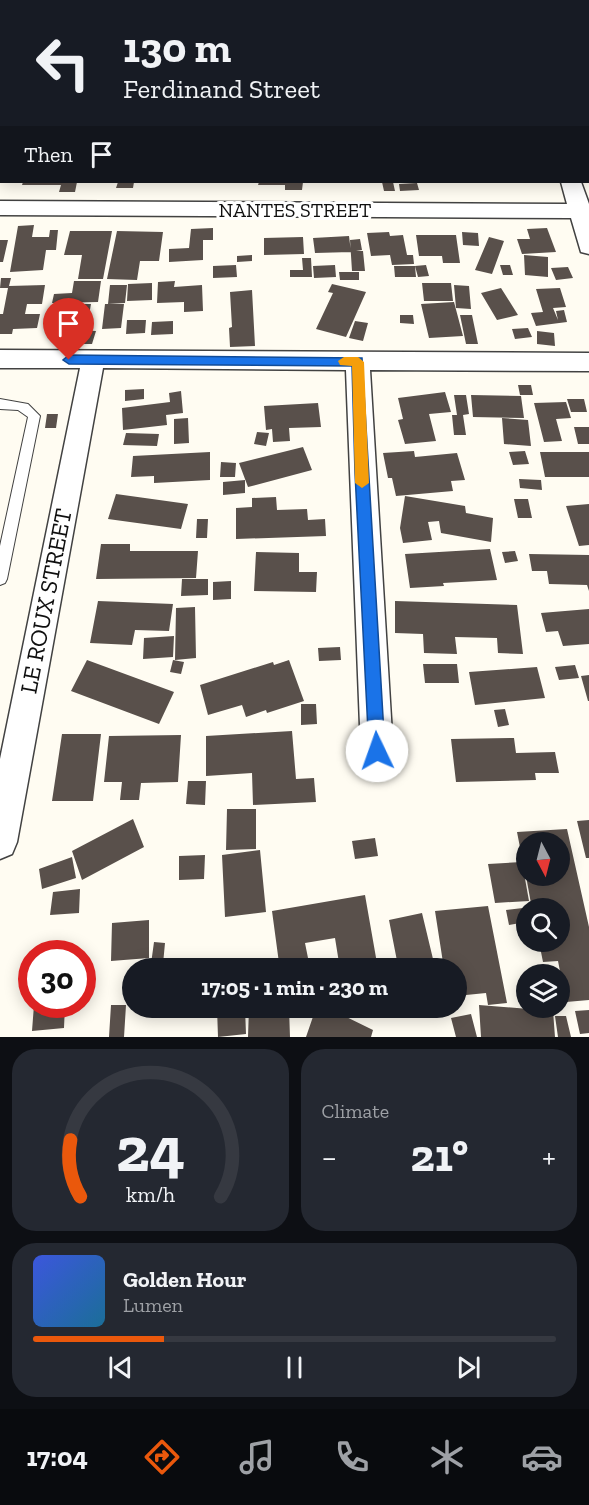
<!DOCTYPE html>
<html lang="en">
<head>
<meta charset="utf-8">
<style>
  :root { --surface:#171b24; --page:#242831; --text:#f1f3f6; --muted:#9ea1a6; --line:#363941; --accent:#ea580c }
  body { margin:0; font-family:"Zilla Slab",serif; background:var(--page); color:var(--text); height:100vh; display:flex; flex-direction:column; font-size:22px; white-space:nowrap }
  * { box-sizing:border-box; margin:0 }
  p { font-size:20px; color:var(--muted) }
  .icon { flex:none; width:33px; height:33px; fill:none; stroke:currentColor; stroke-width:2; stroke-linecap:round; stroke-linejoin:round }
  .map { position:relative; height:1037px; overflow:hidden }
  .side { display:flex; flex-direction:column; gap:12px; padding:12px; background:#0d0f14; flex:1 }
  .side>* { flex:none }
  .top-card { position:absolute; left:0px; top:0px; width:590px; height:183px; box-shadow:0 3px 15px #0003; background:#171b24; color:var(--text); overflow:hidden }
  .needle { width:39px; rotate:173deg }
  .tools { position:absolute; left:516px; top:832px; display:grid; gap:12px }
  .tools a { display:grid; place-items:center; width:54px; height:54px; border-radius:50%; background:var(--surface); box-shadow:0 3px 15px #0003; font-size:30px }
  .speed { position:absolute; left:18px; top:940px; display:flex; gap:12px; font-size:30px; font-weight:700; text-align:center }
  .speed>* { display:grid; place-content:center; width:78px; height:78px; border-radius:50%; background:var(--surface); box-shadow:0 3px 15px #0003; line-height:1 }
  .speed .limit { border:9px solid #d22; background:#fff; color:#111 }
  .pin { position:absolute; display:grid; place-items:center; width:51px; height:51px; color:#fff; margin:-62px -26px; border-radius:50% 50% 50% 0; rotate:-45deg; box-shadow:0 0 6px #0007 }
  .pin .icon { rotate:45deg }
  .me { position:absolute; width:66px; margin:-33px; rotate:357deg; stroke-linejoin:round; filter:drop-shadow(0 0 4px #0008) }
  .turn { display:flex; align-items:center; gap:21px; height:126px; padding:0 24px; font-size:27px }
  .turn .icon { width:78px; height:78px; stroke-width:2.5 }
  .turn b { display:block; font-size:42px; line-height:51px }
  .then { display:flex; align-items:center; height:57px; padding:0 24px; background:#0003; gap:12px; font-size:22px }
  .big { font-size:45px; font-weight:700; line-height:1.1 }
  .side .widget { flex:1; display:flex; flex-direction:column; justify-content:center; gap:9px; min-width:0; padding:0 21px; border-radius:24px; background:var(--page) }
  .side .dial { align-items:center; gap:0 }
  .dial svg { height:156px; overflow:visible; fill:none; stroke:var(--line); stroke-width:7; stroke-linecap:round; text-anchor:middle }
  .dial text { fill:var(--text); stroke:none }
  .song { display:flex; align-items:center; gap:18px }
  .cover { width:72px; height:72px; border-radius:9px; background:linear-gradient(135deg,hsl(230 70% 55%),hsl(200 70% 35%)) }
  .played { height:6px; border-radius:3px; background:linear-gradient(90deg,var(--accent) 25%,var(--line) 25%) }
  .keys { display:flex; justify-content:space-around; direction:ltr }
  .heat { display:flex; justify-content:space-between; align-items:center; font-size:33px; direction:ltr }
  .side .tiles { flex:1; display:grid; gap:12px; grid-template-columns:1fr 1fr }
  .widget:last-child { grid-column:span 2 }
  .trip { position:absolute; left:122px; top:958px; width:345px; height:60px; border-radius:30px; background:var(--surface); box-shadow:0 3px 15px #0003; font-weight:700; line-height:60px; text-align:center }
  .tab-bar { display:flex; height:96px; justify-content:space-around; align-items:center; background:#090b0e; color:var(--muted) }
  .tab-bar .icon { width:42px; height:42px }
  .tab-bar .selected { color:var(--accent) }
  .tab-bar b { font-size:27px; color:var(--text) }
  .map>svg:first-child { display:block }
  .building { fill:#59504b }
  .lines { fill:none; stroke-linecap:round; stroke-linejoin:round }
  .lane-casing { stroke:#424242; stroke-width:2 }
  .street-casing { stroke:#424242; stroke-width:3 }
  .secondary-casing { stroke:#313131; stroke-width:3 }
  .lane { fill:#fff; fill-rule:evenodd }
  .street { fill:#fff; fill-rule:evenodd }
  .secondary { fill:#fff5ad; fill-rule:evenodd }
  .route { fill:#1a73e8; stroke:#114b97; stroke-width:1.5 }
  .slow { fill:#f59e0b }
  .labels { text-anchor:middle; stroke-width:6; stroke-linejoin:round; paint-order:stroke }
  .far-street-label { font-size:20px; fill:#0f0f0f; stroke:#fff }
  .street-label { font-size:24px; fill:#0f0f0f; stroke:#fff }
</style>
</head>
<body>
<div class="map">
<svg width="589" height="1037" viewBox="0 0 589 1037">
  <rect width="100%" height="100%" fill="#fffcf2"/>
  <path class="building" d="M23,182h54l-2,10h-16l2,-7h-39z
    M118,182h16l-1,6h-17z
    M259,182h44l-1,8h-17v-5h-27z
    M382,182h11l2,9h-11z
    M417,183l2,7 -19,1 -1,-7z
    M34,225l-2,12h17l1,-7h8l-2,20h-10l-3,20 -33,2 8,-46z
    M213,228v12h-10v20l-34,2v-13l20,-1 2,-19z
    M547,228l9,24 -34,2 -5,-15h13l-3,-10z
    M70,231h42l-9,48h-25l4,-24h-18z
    M117,231l46,1 -4,29h-19l-3,19 -30,-1z
    M389,232l1,4 13,-1 4,20h6l1,9 -22,1 -2,-10 -19,1 -4,-23z
    M462,232l16,1 1,13 -16,-1z
    M416,235h40l4,28h-17l-1,-7h-23z
    M349,236l2,16 -36,1 -2,-15z
    M303,237l1,17 -40,1v-17z
    M489,237l15,4 -12,33 -17,-4z
    M360,239l2,11 -6,1h7l2,20h-13l-2,-31z
    M0,240h8l-5,22h-3z
    M252,255v6l-15,1v-6z
    M524,255l24,2v20l-23,-2z
    M302,258h9l1,19h-22v-7h13z
    M236,265l1,12 -24,1v-12z
    M335,265l1,12 -22,1 -1,-12z
    M426,265l3,11 -11,1 -3,-11z
    M500,265h10l3,10h-10z
    M394,266h21l1,11h-21z
    M568,267l5,11 -17,2 -5,-12z
    M339,272h20v8h-19z
    M1,278h10l-2,8 36,-1 -3,19h-15l-2,10h15l-3,14 -24,1 -1,5h-12v-20h3l5,-26h-8z
    M74,281h27l-3,21 -46,1 2,-9 18,-1z
    M175,281l-1,6 28,-2 1,26 -19,1v-10l-27,1 1,-21z
    M152,283v17l-25,1 1,-17z
    M422,283h29l2,18h-29z
    M332,284l34,8 -20,45 -30,-8 17,-36 -5,-1z
    M110,285h17l-2,18 -17,1z
    M454,285l15,1 2,23 -15,-1z
    M501,288l17,27 -21,5 -16,-27z
    M560,288l6,19 -13,1 5,12 -2,-9 8,-1 3,12 -31,4 -5,-13 12,-1 -7,-23z
    M252,290l3,56 -25,1 -1,-19 3,-1 -2,-35z
    M454,302l9,34 -34,2 -8,-34z
    M75,304h16l-4,22h-16z
    M105,304h19l-3,24 -19,1z
    M68,311v17l-16,2v-18z
    M400,315h13l1,9 -14,-1z
    M460,315h12l6,29h-12z
    M127,320h19l-1,13 -19,1z
    M173,321v13l-22,1 1,-13z
    M355,321l13,2 -5,18 -14,-3z
    M528,328l4,9 -17,2 -3,-10z
    M77,330l19,1 -4,13h-19z
    M537,331l17,2 1,13 -18,-2z
    M518,385h13l2,10h-13z
    M144,389v10l-19,2v-11z
    M181,391l2,22 -17,2 1,10 -44,5 -1,-22 48,-6 -1,-9z
    M445,392l6,20 -22,2 7,27 -31,3 -7,-24 5,-1 -5,-21z
    M454,395h12l3,19 -6,1 3,20h-12l-2,-20h5z
    M471,395l50,1 3,22 -51,-1z
    M567,399h17l3,13h-16z
    M566,402l5,16 -15,1 6,22 -18,1 -10,-39z
    M318,403l3,24 -32,1 1,13 -17,1 -1,-13 -6,1 -2,-24z
    M47,414h11l-2,14h-11z
    M188,418l1,25 -15,1v-25z
    M502,418l26,2 3,26 -27,-2z
    M574,427h15v17h-11z
    M257,432l12,1 -3,13 -12,-2z
    M126,433l33,1 -2,12 -34,-1z
    M303,447l9,23 -64,17 -9,-24z
    M414,451l1,6 42,-4 8,27 -14,1 2,10 -57,5 -4,-18h-4l-5,-25z
    M525,451l4,13 -16,1 -4,-13z
    M210,452v28l-56,3v-7l-23,1 2,-21z
    M540,452h49v25h-44z
    M221,462l15,1 -1,14h-15z
    M519,479l22,1 1,10 -22,-2z
    M245,480v13l-22,2v-13z
    M116,494l72,10 -7,25 -73,-10z
    M405,496l60,10 1,7 27,5 -2,24 -50,-9 -2,-12 -11,1 4,18 -29,3 -3,-15z
    M276,497l1,13 30,-1 1,11 17,-1 1,17 -90,3v-31l16,-1v-9z
    M514,499h14l4,19h-14z
    M589,504v41l-10,1 -13,-40z
    M197,519h11l-1,19h-11z
    M101,544h29v7h68l-2,27 -100,1z
    M490,549l7,31 -54,3 1,3 -34,2 -5,-34z
    M515,551l3,10 -13,2 -3,-11z
    M256,552l43,1v19h18l-1,20 -62,-1z
    M529,554l60,1v36l-2,-6 -38,-1 -2,-13h-15z
    M182,579h26v16l-27,1z
    M231,581v18l-18,1v-18z
    M98,601l75,3 -4,27 -34,-1 -3,15 -42,-2z
    M395,601l122,4 6,49 -25,-1 -1,-15 -42,-1 2,17 -33,-1 -1,-19 -28,-1z
    M195,607l1,51 -21,2 1,-52z
    M589,609v35l-26,2 -5,-15 -12,1 -5,-19z
    M174,636l-1,21 -30,2 1,-21z
    M340,647l1,13 -22,1 -1,-13z
    M87,660l87,32 -15,32 -88,-33z
    M173,660l11,2 -3,12 -11,-2z
    M289,660l15,41 -37,12 -1,-3 -20,7 -4,-12 -34,10 -8,-30 73,-23 1,3z
    M423,664h34l2,19h-34z
    M575,665l4,13 -20,2 -4,-13z
    M537,667l8,31 -70,7 -6,-33z
    M589,675v26h-1l-7,-25z
    M301,704h15l1,20 -16,1z
    M505,709l4,16 -11,2 -4,-17z
    M292,731l4,48 18,-1 2,24 -63,3 -1,-32 -46,3v-40z
    M62,734h39l-8,67h-41z
    M181,735l-3,47 -37,1 -2,17h-19l2,-18h-18l5,-46z
    M514,738l2,15 39,-1 4,21h-24l1,7 -80,2 -5,-43z
    M188,781h18l-1,24 -19,-1z
    M227,809h29v40l-30,1z
    M133,819l11,28 -62,33 -10,-29z
    M589,820v38h-3l-9,-37z
    M567,829l22,98v73l-23,2 -8,-41 -15,1 -4,-20h21v-33h-28l-6,-33h34v-33h-34l-1,30 -8,-41z
    M375,838l3,18 -23,3 -3,-18z
    M260,850l6,62 -41,5 -3,-62z
    M205,855l-1,24 -25,1v-24z
    M72,857l4,21 -34,11 -3,-20z
    M522,862l7,39 -34,2 -7,-39z
    M80,889l-1,24 -29,2 3,-23z
    M365,895l13,74h-38l-5,-31 -30,5 3,15 -29,5 -7,-52z
    M488,906l19,97 -19,2 -2,-12 -30,3v-27h-12l-9,-58z
    M523,908l3,14 -17,3 -3,-15z
    M422,913l11,46 -35,7 -9,-46z
    M149,920v38l-38,3 1,-38z
    M154,942l11,1 -2,21h-12z
    M34,1005h31l-1,23 -32,3z
    M111,1005h15l-2,32h-15z
    M479,1005l74,6 2,26h-74z
    M217,1008h28l1,26 -28,3z
    M249,1008h40l1,29h-42z
    M316,1008h12l45,22 -2,7h-65z
    M589,1010v23l-9,1 -5,-23z
    M471,1014l6,23h-21l-5,-19z
    M555,1016h11l5,21h-13z"/>
  <g class="lines">
    <defs>
      <path id="lane" d="M0,399l28,5 12,12 -33,163 -2,4 -5,2v-39l28,-129 -10,-7 -18,-1z"/>
      <path id="street" d="M30,0h16l-17,2z
        M513,0h16v2h-16z
        M0,14h2v10h-2z
        M588,14h1v10h-1z
        M561,182h20l8,22v50l-8,-2 -10,-34 -571,-3v-14l567,3z
        M0,350l589,3v18l-219,-1 23,381 -5,11 -11,5 -11,-5 -5,-11 -15,-381 -243,-2 -86,474 -5,12 -12,5v-100l80,-391h-80z"/>
      <path id="secondary" d="M0,91h2v14h-2z
        M588,96h1v14h-1z"/>
    </defs>
    <use href="#lane" class="lane-casing"/>
    <use href="#street" class="street-casing"/>
    <use href="#secondary" class="secondary-casing"/>
    <use href="#lane" class="lane"/>
    <use href="#street" class="street"/>
    <use href="#secondary" class="secondary"/>
  </g>
  <path class="route" d="M69,355l293,3 23,393 -2,6 -6,2 -5,-2 -3,-6 -14,-278 -3,-107 -283,-2 -6,-4z"/>
  <path class="slow" d="M344,357h14l6,5 5,121 -7,5 -7,-5 -3,-117 -12,-1 -2,-4z"/>
  <g class="labels">
    <g class="far-street-label">
      <text x="295" y="217">NANTES STREET</text>
    </g>
    <g class="street-label">
      <text transform="translate(46 601) rotate(-79)" y="8">LE ROUX STREET</text>
    </g>
  </g>
</svg>
<div class="tools">
<a><svg class="needle" viewBox="-14 -14 28 28"><path d="M0-13l5 13h-10z" fill="#e53935"/><path d="M0 13l5-13h-10z" fill="#9ea1a6"/></svg></a>
<a><svg class="icon" aria-label="search" viewBox="0 0 24 24"><circle cx="10" cy="10" r="6"/><path d="M15 15l6 6"/></svg></a>
<a><svg class="icon" aria-label="layers" viewBox="0 0 24 24"><path d="M12 4l9 5-9 5-9-5zM3 14l9 5 9-5"/></svg></a>
</div>
<div class="speed"><div class="limit">30</div></div>
<div class="pin" style="left:69px;top:360px;background:#d93025"><svg class="icon" aria-label="arrive" viewBox="0 0 24 24"><path d="M6 21V4h12l-3 4 3 4H6"/></svg></div>
<svg class="me" style="left:377px;top:751px" viewBox="-20 -20 40 40"><circle r="19" fill="#fff"/><path d="M0-13L10 11 0 6-10 11z" fill="#1a73e8"/></svg>
<div class="trip">17:05 · 1 min · 230 m</div>
<div class="top-card">
<div class="turn"><svg class="icon" aria-label="left" viewBox="0 0 24 24"><path d="M17 20v-9H6M10 6l-5 5 5 5"/></svg><div><b>130 m</b>Ferdinand Street</div></div>
<div class="then">Then<svg class="icon" aria-label="arrive" viewBox="0 0 24 24"><path d="M6 21V4h12l-3 4 3 4H6"/></svg></div>
</div>
</div>
<section class="side">
<div class="tiles">
<div class="widget dial"><svg viewBox="0 0 100 80">
<path d="M14 69A42 42 0 1 1 86 69"/>
<path d="M14 69A42 42 0 0 1 9 40" stroke="#ea580c"/>
<text x="50" y="56" font-size="32" font-weight="700">24</text>
<text x="50" y="72" font-size="11">km/h</text>
</svg></div>
<div class="widget"><p>Climate</p>
<div class="heat"><a>−</a><b class="big">21°</b><a>+</a></div>
</div>
<div class="widget">
<div class="song"><i class="cover"></i><div><b>Golden Hour</b><p>Lumen</p></div></div>
<div class="played"></div>
<div class="keys"><svg class="icon" aria-label="previous" viewBox="0 0 24 24"><path d="M18 5L8 12l10 7zM5 5v14"/></svg><svg class="icon" aria-label="pause" viewBox="0 0 24 24"><path d="M8 5v14M16 5v14"/></svg><svg class="icon" aria-label="next" viewBox="0 0 24 24"><path d="M6 5l10 7-10 7zM19 5v14"/></svg></div>
</div>
</div>
</section>
<nav class="tab-bar">
<b>17:04</b>
<svg class="icon selected" aria-label="directions" viewBox="0 0 24 24"><path d="M12 3l9 9-9 9-9-9zM9 14v-3h6M13 9l2 2-2 2"/></svg>
<svg class="icon" aria-label="music" viewBox="0 0 24 24"><path d="M9 18V5l10-2v13"/><circle cx="6" cy="18" r="3"/><circle cx="16" cy="16" r="3"/></svg>
<svg class="icon" aria-label="phone" viewBox="0 0 24 24"><path d="M5 4h4l2 5-3 2q2 4 5 5l2-3 5 2v4C11 20 4 13 5 4z"/></svg>
<svg class="icon" aria-label="climate" viewBox="0 0 24 24"><path d="M12 3v18M4 7l16 10M4 17L20 7"/></svg>
<svg class="icon" aria-label="car" viewBox="0 0 24 24"><path d="M5 17H2v-5l4-1 3-4h7l3 4 3 1v5h-3M9 17h6M6 11h13"/><circle cx="7" cy="17" r="2"/><circle cx="17" cy="17" r="2"/></svg>
</nav>
</body>
</html>
